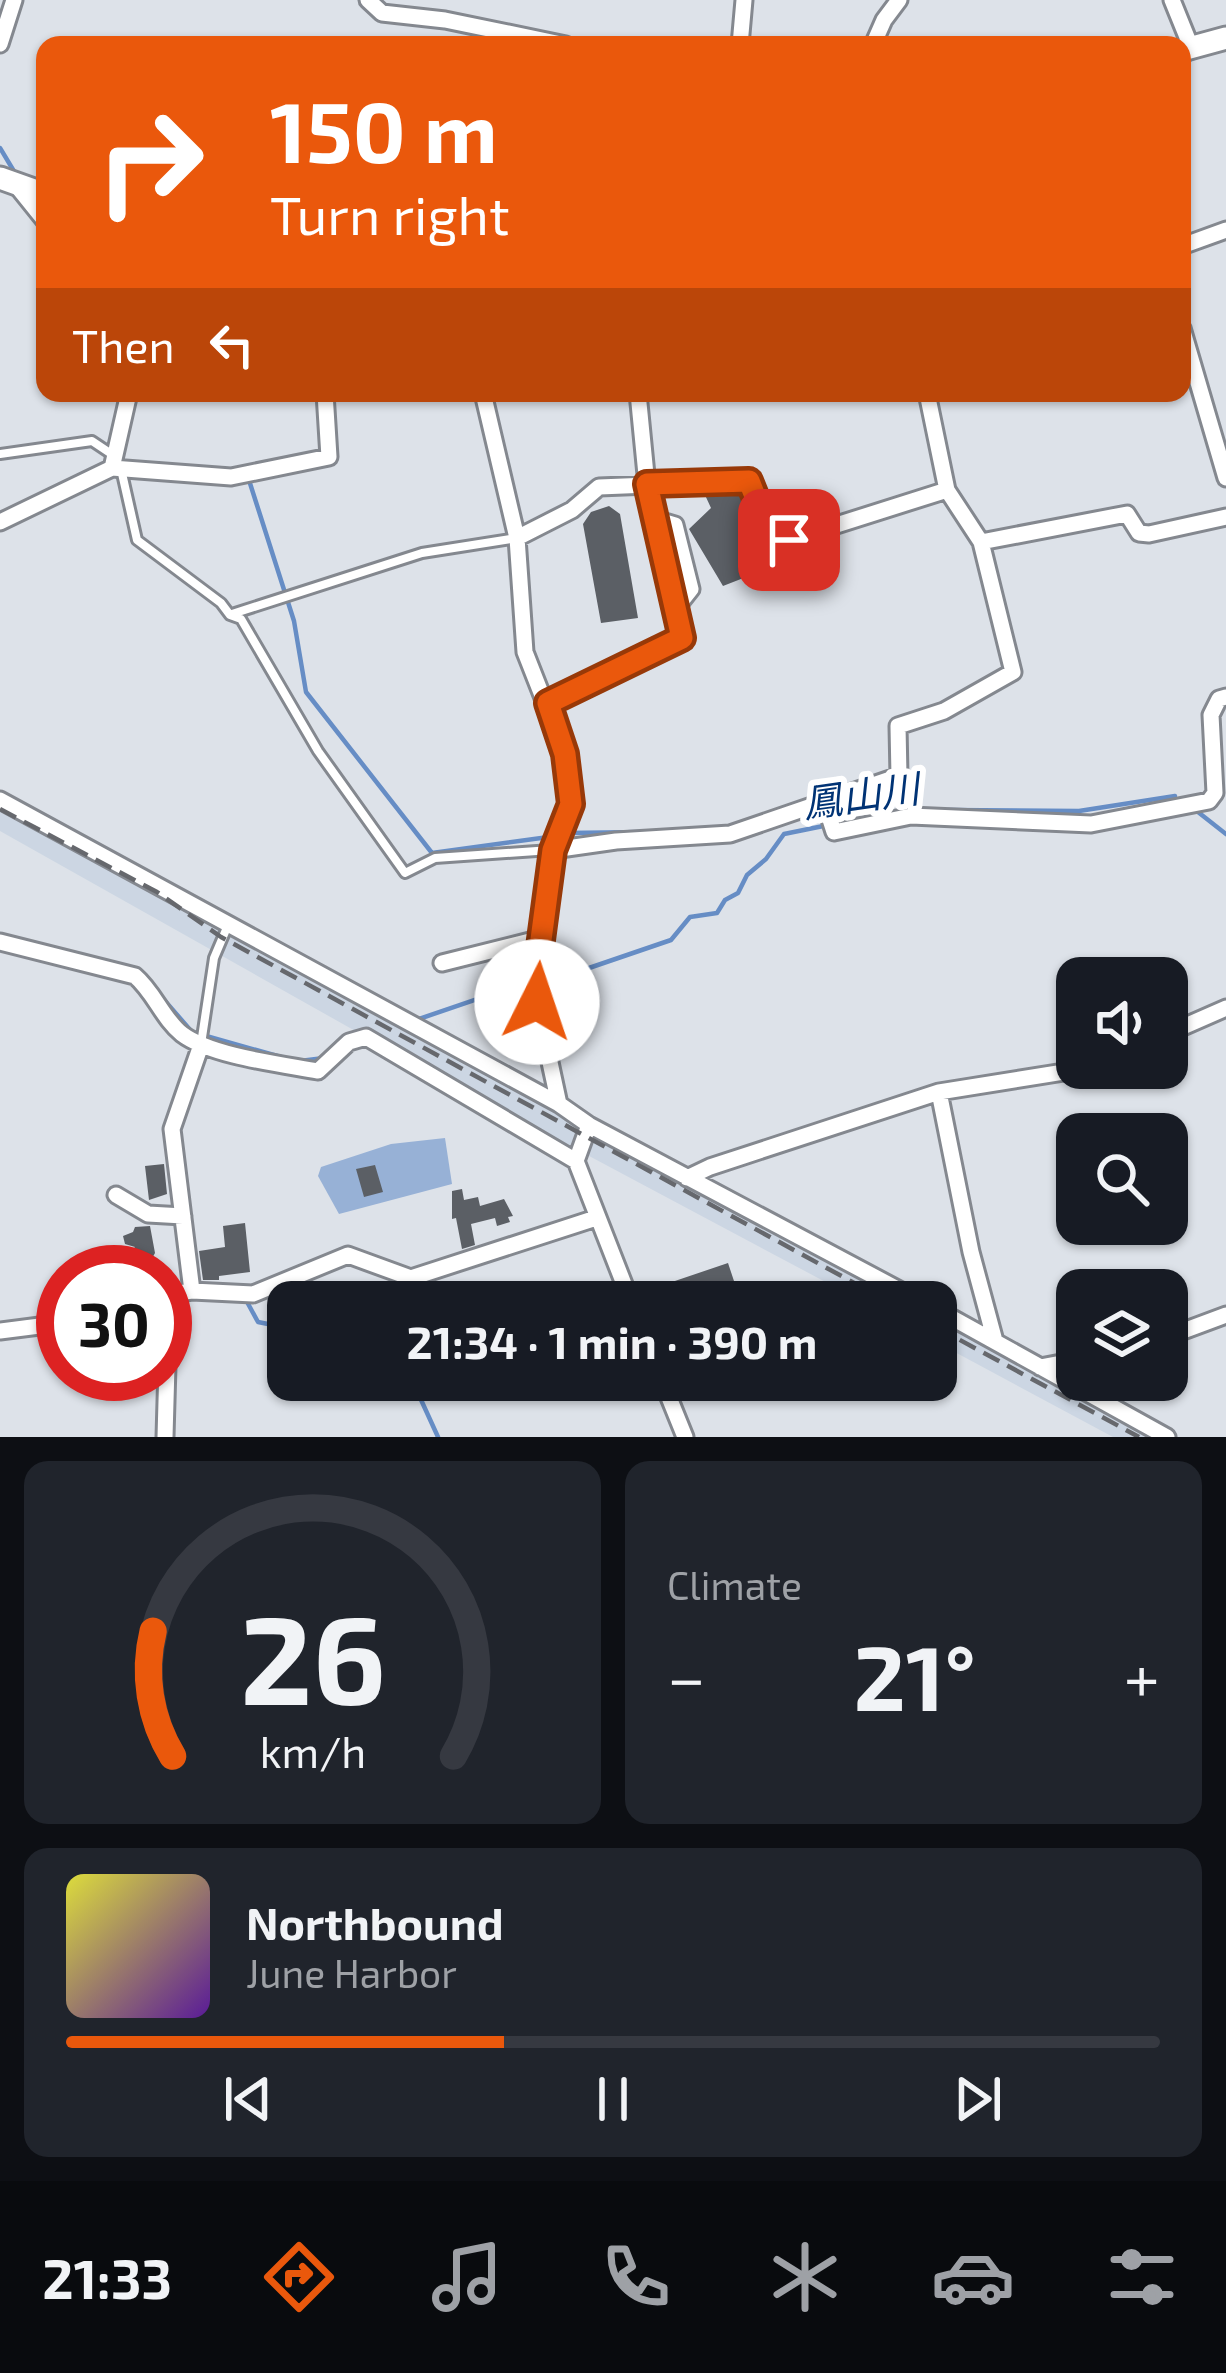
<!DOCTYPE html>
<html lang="en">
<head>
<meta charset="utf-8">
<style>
  :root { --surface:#171b24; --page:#20242c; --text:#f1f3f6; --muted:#9ea1a6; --line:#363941; --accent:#ea580c }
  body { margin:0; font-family:"Exo 2","Noto Sans JP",sans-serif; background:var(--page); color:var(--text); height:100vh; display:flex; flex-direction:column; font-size:45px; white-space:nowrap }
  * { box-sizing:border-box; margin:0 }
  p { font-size:39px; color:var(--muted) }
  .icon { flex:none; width:66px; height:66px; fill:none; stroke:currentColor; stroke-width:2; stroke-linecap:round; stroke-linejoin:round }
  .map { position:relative; height:1437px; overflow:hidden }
  .drawer { display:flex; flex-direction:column; gap:24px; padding:24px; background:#0d0f14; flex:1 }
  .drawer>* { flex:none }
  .guide { position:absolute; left:36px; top:36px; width:1155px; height:366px; border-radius:24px; box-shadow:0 3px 9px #0004; background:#ea580c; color:#fff; overflow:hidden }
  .buttons { position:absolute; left:1056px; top:957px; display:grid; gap:24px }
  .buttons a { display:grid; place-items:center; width:132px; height:132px; border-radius:24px; background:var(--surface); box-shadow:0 3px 9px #0004; font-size:60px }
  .speed { position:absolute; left:36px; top:1245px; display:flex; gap:24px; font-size:60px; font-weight:700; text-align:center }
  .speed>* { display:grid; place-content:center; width:156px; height:156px; border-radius:50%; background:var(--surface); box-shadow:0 3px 9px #0004; line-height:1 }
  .speed .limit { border:18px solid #d22; background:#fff; color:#111 }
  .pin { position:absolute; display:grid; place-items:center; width:102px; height:102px; color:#fff; margin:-51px; border-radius:24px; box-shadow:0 6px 18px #0006 }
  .me { position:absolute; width:132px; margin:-66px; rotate:4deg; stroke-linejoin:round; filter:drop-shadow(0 0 9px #0008) }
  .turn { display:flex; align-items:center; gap:42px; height:252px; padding:0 36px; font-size:54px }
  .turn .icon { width:156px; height:156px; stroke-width:2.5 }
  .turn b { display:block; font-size:84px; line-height:102px }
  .then { display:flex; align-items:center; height:114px; padding:0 36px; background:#0003; gap:24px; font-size:45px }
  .big { font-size:90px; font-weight:700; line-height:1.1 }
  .drawer .widget { flex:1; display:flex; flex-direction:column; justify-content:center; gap:18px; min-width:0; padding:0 42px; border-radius:24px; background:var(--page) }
  .drawer .dial { align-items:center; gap:0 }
  .dial svg { height:312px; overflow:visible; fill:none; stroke:var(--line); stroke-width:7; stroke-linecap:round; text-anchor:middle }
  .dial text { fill:var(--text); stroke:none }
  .song { display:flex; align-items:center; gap:36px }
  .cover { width:144px; height:144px; border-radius:18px; background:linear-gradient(135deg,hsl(60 70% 55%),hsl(270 70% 35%)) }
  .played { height:12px; border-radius:6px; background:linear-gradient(90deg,var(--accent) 40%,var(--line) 40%) }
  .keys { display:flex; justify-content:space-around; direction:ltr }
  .heat { display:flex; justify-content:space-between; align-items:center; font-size:66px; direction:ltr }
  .drawer .tiles { flex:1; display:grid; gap:24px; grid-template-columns:1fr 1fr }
  .widget:last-child { grid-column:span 2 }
  .trip { position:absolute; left:267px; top:1281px; width:690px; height:120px; border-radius:24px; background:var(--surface); box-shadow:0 3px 9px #0004; font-weight:700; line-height:120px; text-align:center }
  .tab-bar { display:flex; height:192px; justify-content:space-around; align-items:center; background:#090b0e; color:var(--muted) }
  .tab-bar .icon { width:84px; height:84px }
  .tab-bar .active { color:var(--accent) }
  .tab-bar b { font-size:54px; color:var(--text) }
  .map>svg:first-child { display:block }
  .built { fill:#ccd6e3 }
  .green { fill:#97b1d6 }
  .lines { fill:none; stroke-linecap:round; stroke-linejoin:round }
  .stream { stroke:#668dc5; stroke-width:4.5 }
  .building { fill:#5b5f65 }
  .service-casing { stroke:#84888f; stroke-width:14 }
  .minor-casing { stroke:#84888f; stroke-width:21 }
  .secondary-casing { stroke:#84888f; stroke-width:27 }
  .service { stroke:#fff; stroke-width:8 }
  .minor { stroke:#fff; stroke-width:15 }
  .secondary { stroke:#fff; stroke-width:21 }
  .rail { stroke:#66686d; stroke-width:4.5; stroke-dasharray:18 9; stroke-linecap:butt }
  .route-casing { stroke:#983908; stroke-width:30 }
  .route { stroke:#ea580c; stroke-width:21 }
  .labels { text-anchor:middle; stroke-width:12; stroke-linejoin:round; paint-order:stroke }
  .water-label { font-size:39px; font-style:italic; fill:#003375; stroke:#fff }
</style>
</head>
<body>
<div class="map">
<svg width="1226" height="1437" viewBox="0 0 1226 1437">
  <rect width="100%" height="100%" fill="#dde2e9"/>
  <path class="built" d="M0,803l413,224 181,108 311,167h-42l-497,-265 -366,-206z
    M936,1318l219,119h-42l-134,-72 -43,-23z"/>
  <path class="green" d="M445,1138l7,46 -113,30 -21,-38 3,-9 70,-23z"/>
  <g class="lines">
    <path class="stream" d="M1182,63l17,-7
      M0,148l15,25
      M248,477l46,144 12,71 126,161 124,-17
      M948,810l131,1 96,-15
      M1198,812l28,22
      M567,833l78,-1
      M544,977l45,-9 82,-28 19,-23 27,-4 8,-13 13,-7 9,-18 19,-16 18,-25 69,-14
      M159,994l33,38 96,27
      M413,1021l120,-41
      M300,1061l24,-3
      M246,1300l12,22 30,6
      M413,1302v-11
      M412,1380l26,57"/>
  </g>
  <path class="building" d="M741,493l13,32 13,13 7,15 -32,18 4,6 -23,9 -34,-57 22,-21 -6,-13z
    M609,506l11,8 18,104 -37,5 -18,-99 8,-12z
    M164,1164l3,30 -18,6 -4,-34z
    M375,1165l8,27 -19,5 -8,-28z
    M462,1189l2,11 14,-3 2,9 24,-7 9,17 -5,1 2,5 -13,4 -2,-8 -24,6 4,21 -13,4 -6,-31 -4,1v-28z
    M245,1223l5,49 -31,4v4h-16l-4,-29 26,-4 -2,-21z
    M150,1226l5,27 -9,16 -6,-4 -6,5 -11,-8 12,-15 -10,-3 -2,-8 10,-4 2,-5z
    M728,1263l9,27 -37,12h-24l-7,-19z"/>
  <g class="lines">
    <defs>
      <path id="service" d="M0,454l92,-13 21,14
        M121,469l16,71 84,63 9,12 11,4 77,132 87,122 30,-15 116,-8
        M232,614l190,-61 95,-15
        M201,1044l13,-86 14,-33"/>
      <path id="minor" d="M368,0l14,13 63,7 121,25
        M1172,0l19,47
        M0,44l14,-44
        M740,45l4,-45
        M873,45l11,-25 15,-20
        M16,185l29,36
        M1182,246l44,-16
        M1182,328l44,150
        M483,393l34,145 55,-28 27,-23 150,-6 16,40 24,19 158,-50
        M112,468l17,-75
        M655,519l20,6 16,64 -15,19
        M0,522l112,-54 119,9 98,-20 -4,-64
        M517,538l8,114 40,102 5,50 -17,46 -15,112 -1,40 22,102 30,21 333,177
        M981,542l146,-28 12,19 10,1 77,-17
        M547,703l135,-65 -35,-153 -9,-92
        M0,800l559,304
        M825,804l9,28 77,-16 180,8 118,-23 6,-8 -4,-78 8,-16 7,-2
        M553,850l63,-9 114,-7 169,-58 -1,-50 46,-15 69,-39 -32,-130 -34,-52 -20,-97
        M0,942l135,34c19,16 28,43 47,58 29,22 98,30 136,37l31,-29 17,-5 210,124
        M442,963l100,-25
        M1167,1034l59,-26
        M939,1092l32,160 24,89
        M589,1125l-13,36 55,141
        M687,1178l23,-11 229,-75 150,-24
        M116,1195l32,19 35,2
        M192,1291l-20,-162 29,-84
        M165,1295l27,-4 61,3 95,-39 63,23 185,-60
        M936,1309l231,128
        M0,1331l63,-8
        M1167,1337l59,-22
        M1040,1367l37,-7
        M662,1380l23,57
        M165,1437l4,-143"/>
      <path id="secondary" d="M1182,50l44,-12
        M0,178l45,16"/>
    </defs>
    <use href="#service" class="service-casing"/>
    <use href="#minor" class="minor-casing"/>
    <use href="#secondary" class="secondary-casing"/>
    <use href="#service" class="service"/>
    <use href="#minor" class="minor"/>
    <use href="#secondary" class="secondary"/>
    <path class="rail" d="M0,809l157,83 64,45 668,365
      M936,1327l203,110"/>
  </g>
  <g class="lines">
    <defs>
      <path id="route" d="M537,1002l1,-40 15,-112 18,-46 -6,-50 -17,-51 134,-65 -35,-154 102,-3 16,40 24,19"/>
    </defs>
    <use href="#route" class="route-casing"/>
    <use href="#route" class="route"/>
  </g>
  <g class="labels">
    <g class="water-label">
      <text transform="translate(861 796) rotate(-8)" y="14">鳳山川</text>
    </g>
  </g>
</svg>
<div class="buttons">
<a><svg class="icon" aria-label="sound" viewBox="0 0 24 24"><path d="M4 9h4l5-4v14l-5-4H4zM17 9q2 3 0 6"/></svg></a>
<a><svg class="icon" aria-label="search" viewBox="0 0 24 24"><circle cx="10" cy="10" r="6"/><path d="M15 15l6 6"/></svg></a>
<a><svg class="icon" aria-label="layers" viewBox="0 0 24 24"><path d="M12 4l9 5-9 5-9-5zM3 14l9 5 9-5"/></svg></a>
</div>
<div class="speed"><div class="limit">30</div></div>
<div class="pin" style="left:789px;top:540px;background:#d93025"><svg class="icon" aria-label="arrive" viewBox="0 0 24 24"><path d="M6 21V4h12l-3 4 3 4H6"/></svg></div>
<svg class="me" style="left:537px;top:1002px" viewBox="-20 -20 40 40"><circle r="19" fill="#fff"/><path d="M0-13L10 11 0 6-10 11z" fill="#ea580c"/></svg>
<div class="trip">21:34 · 1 min · 390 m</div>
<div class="guide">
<div class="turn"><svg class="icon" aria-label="right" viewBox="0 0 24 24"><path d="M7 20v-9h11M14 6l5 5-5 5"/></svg><div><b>150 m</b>Turn right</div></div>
<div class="then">Then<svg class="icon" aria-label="left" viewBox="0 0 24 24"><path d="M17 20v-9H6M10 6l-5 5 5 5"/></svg></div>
</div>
</div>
<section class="drawer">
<div class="tiles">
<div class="widget dial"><svg viewBox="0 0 100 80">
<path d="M14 69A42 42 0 1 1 86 69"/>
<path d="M14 69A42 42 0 0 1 9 37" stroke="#ea580c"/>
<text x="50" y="56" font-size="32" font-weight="700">26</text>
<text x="50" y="72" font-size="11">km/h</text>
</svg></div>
<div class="widget"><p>Climate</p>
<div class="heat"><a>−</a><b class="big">21°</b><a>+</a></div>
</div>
<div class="widget">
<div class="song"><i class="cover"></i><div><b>Northbound</b><p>June Harbor</p></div></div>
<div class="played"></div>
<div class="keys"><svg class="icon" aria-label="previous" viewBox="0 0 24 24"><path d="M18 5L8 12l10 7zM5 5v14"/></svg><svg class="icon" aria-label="pause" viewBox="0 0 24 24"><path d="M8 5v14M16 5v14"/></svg><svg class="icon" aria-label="next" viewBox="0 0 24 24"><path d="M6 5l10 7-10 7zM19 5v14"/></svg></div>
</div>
</div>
</section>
<nav class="tab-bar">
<b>21:33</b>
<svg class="icon active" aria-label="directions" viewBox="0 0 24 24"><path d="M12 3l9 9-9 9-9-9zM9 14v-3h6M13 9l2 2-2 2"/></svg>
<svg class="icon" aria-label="music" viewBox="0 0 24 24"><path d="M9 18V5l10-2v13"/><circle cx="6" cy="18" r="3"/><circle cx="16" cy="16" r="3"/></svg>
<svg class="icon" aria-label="phone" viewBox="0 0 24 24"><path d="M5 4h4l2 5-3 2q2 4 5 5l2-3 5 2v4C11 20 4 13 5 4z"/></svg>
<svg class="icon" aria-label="climate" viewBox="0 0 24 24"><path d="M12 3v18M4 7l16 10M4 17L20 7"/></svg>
<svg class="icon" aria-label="car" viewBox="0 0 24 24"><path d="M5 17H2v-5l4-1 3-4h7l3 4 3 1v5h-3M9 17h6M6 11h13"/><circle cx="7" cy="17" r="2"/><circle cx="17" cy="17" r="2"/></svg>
<svg class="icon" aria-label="filters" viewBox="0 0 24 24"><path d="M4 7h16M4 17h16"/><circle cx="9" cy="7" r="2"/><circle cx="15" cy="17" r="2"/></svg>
</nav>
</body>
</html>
